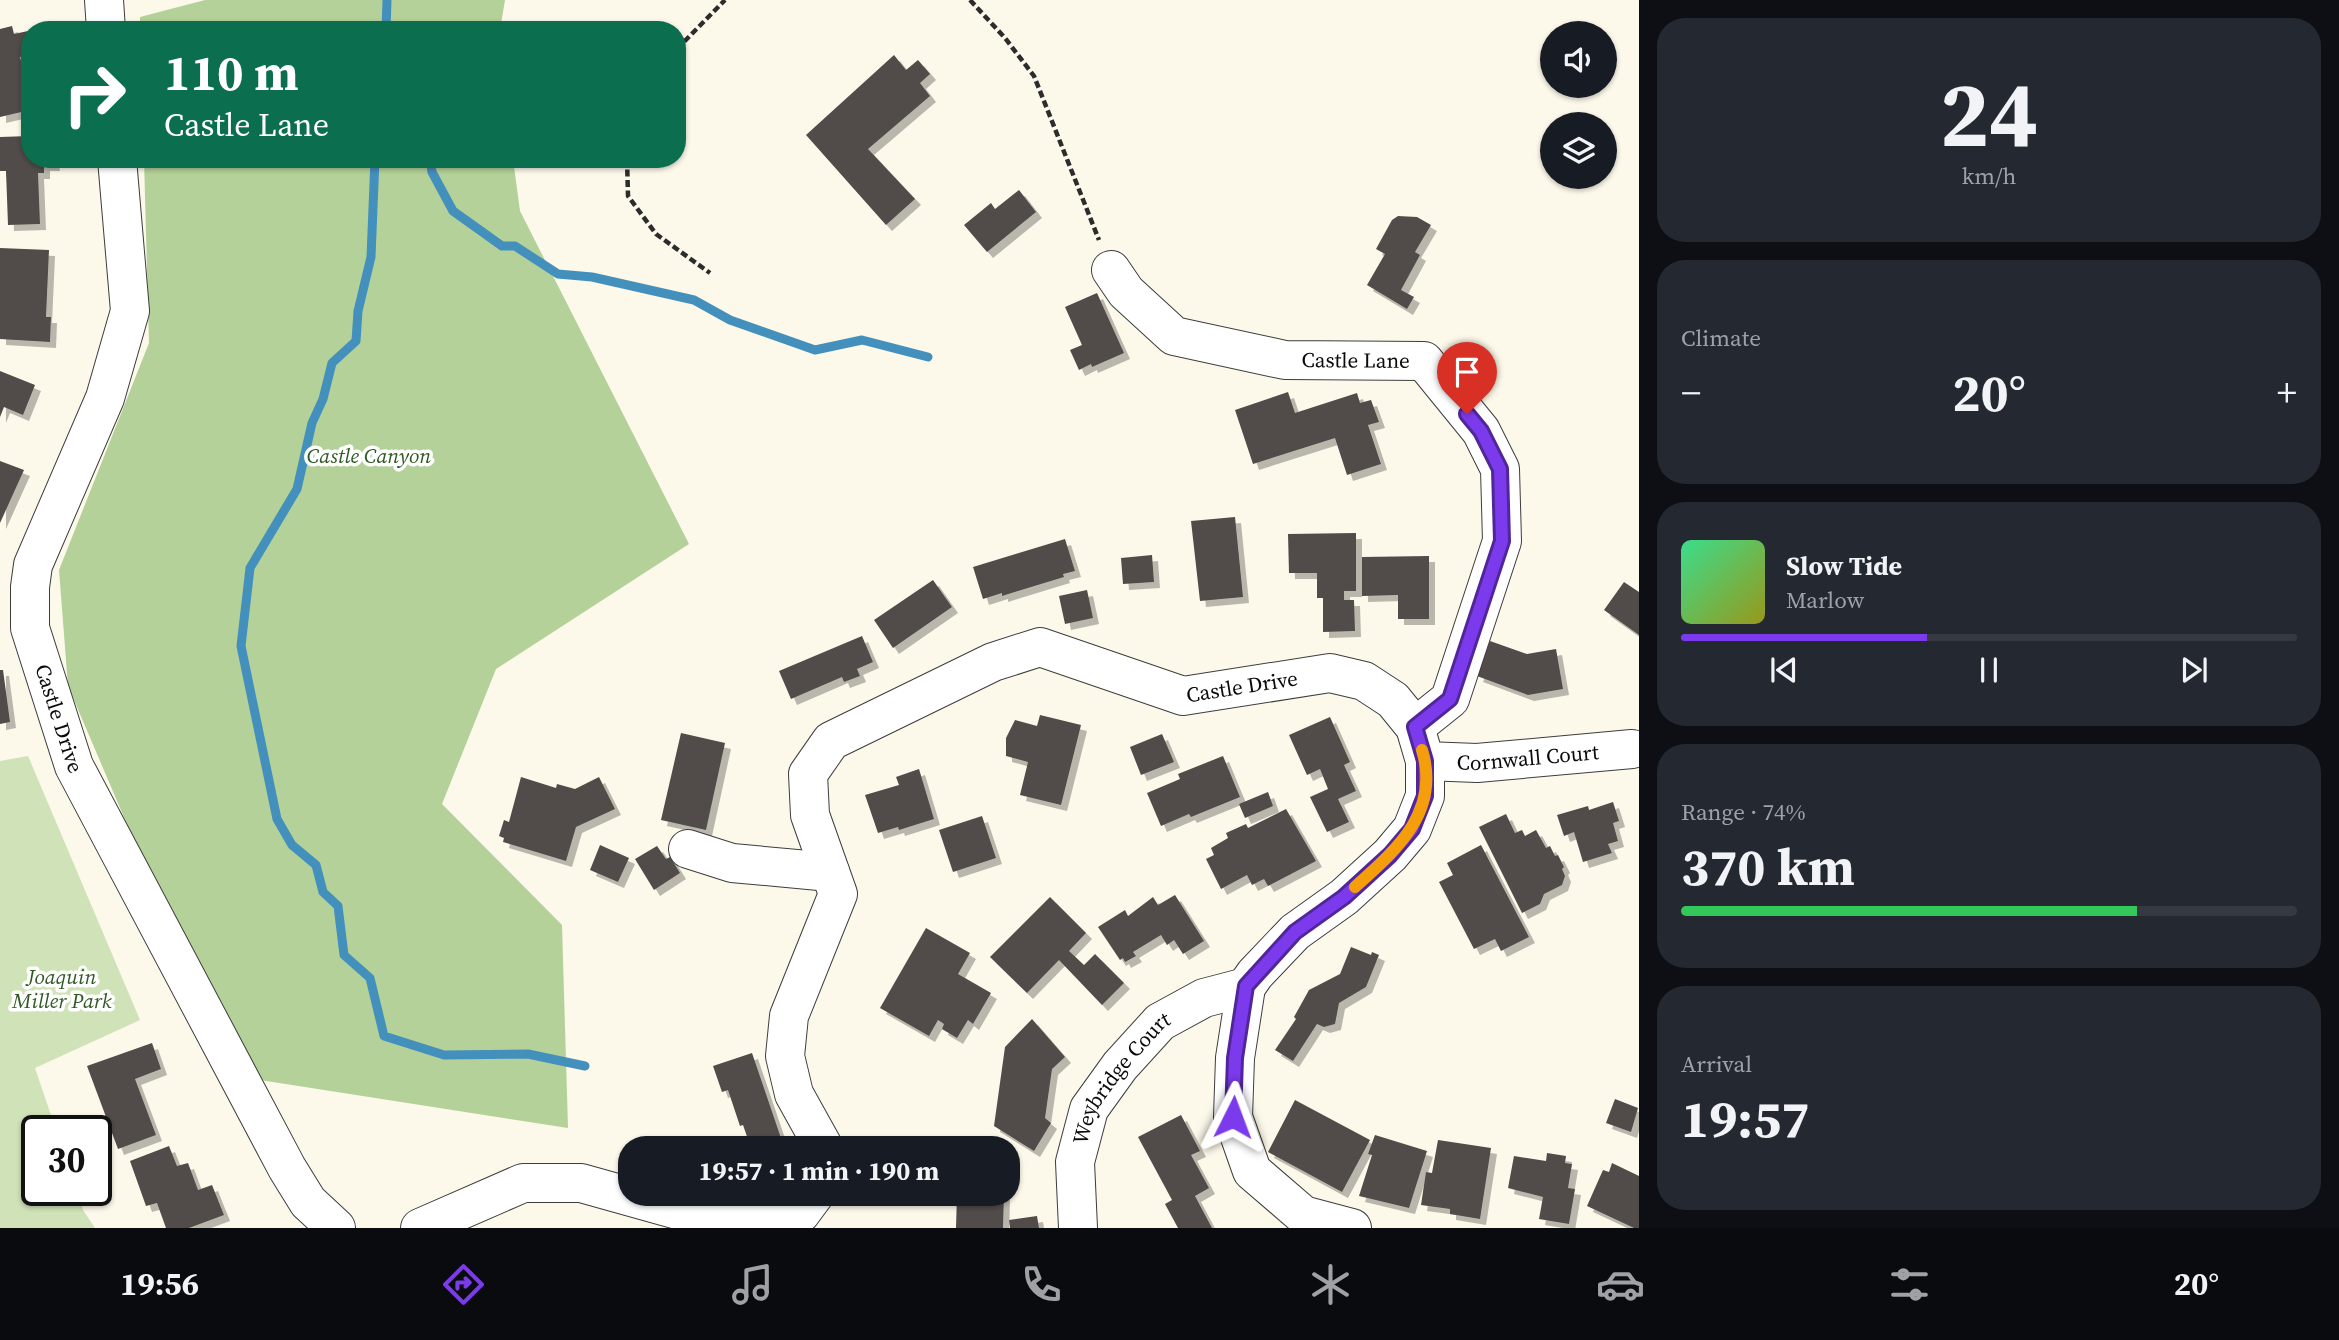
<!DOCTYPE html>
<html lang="en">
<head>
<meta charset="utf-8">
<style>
  :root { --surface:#171b24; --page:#242831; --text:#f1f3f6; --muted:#9ea1a6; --line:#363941; --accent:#7c3aed }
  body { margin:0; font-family:"Source Serif 4",serif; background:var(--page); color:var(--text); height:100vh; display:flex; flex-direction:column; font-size:26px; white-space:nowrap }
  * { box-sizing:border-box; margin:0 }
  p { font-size:23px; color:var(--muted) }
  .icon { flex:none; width:38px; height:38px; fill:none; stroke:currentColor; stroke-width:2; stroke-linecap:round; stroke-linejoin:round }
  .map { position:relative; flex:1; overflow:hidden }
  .details { display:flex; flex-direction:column; gap:18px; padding:18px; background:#0d0f14; width:700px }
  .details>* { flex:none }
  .top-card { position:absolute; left:21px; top:21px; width:665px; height:147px; border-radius:28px; box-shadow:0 2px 5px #0004; background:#0b6e4f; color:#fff; overflow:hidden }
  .controls { position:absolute; left:1540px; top:21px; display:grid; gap:14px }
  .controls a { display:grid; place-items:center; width:77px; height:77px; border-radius:50%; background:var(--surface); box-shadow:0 2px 5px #0004; font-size:35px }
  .speed { position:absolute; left:21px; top:1115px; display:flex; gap:14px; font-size:35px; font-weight:700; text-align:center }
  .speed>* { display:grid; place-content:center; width:91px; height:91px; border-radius:50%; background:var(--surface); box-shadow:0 2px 5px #0004; line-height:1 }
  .speed .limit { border:4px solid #111; border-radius:10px; background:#fff; color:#111 }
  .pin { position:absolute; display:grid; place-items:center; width:60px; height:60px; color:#fff; margin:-72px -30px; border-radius:50% 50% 50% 0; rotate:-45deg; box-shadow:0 0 7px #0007 }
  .pin .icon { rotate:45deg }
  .me { position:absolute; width:77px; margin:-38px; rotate:3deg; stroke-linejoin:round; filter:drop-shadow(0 0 5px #0008) }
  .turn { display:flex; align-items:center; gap:24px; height:147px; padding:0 28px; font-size:32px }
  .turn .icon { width:91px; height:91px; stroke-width:2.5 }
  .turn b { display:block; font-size:49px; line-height:60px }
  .big { font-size:52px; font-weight:700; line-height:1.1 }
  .details .tile { flex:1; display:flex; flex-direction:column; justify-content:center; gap:10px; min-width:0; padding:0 24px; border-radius:28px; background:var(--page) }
  .details .dial { align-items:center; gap:0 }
  .dial b { font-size:91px; line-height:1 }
  .song { display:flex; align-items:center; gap:21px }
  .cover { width:84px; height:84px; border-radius:10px; background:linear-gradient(135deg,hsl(150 70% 55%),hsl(60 70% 35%)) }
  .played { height:7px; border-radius:4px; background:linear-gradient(90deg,var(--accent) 40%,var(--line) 40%) }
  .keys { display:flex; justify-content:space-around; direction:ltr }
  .heat { display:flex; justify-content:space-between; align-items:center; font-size:38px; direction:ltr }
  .charge { height:10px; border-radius:5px; background:linear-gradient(90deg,#34c759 74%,var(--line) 0) }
  .trip { position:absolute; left:618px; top:1136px; width:402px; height:70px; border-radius:28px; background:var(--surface); box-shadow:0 2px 5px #0004; font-weight:700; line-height:70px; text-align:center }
  .menu { display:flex; height:112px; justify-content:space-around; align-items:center; background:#090b0e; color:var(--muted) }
  .menu .icon { width:49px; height:49px }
  .menu .active { color:var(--accent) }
  .menu b { font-size:32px; color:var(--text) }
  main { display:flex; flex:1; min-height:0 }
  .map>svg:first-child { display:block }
  .green { fill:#cfe2b8 }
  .forest { fill:#b4d199 }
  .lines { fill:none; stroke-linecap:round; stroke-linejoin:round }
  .stream { stroke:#4490bc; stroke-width:9 }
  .building { fill:#514b48; filter:url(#shadow) }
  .minor-casing { stroke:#3d3d3d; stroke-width:40 }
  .path { stroke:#2c2c2c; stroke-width:4.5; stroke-dasharray:7 3.5; stroke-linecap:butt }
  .minor { stroke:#fff; stroke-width:38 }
  .route-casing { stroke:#51269a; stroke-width:18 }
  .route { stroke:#7c3aed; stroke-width:12 }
  .slow { stroke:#f59e0b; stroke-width:12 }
  .labels { text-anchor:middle; stroke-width:7; stroke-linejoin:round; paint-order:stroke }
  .street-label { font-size:21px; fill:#0a0a0a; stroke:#fff }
  .park-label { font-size:21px; font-style:italic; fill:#305923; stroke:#fff }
</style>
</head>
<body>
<main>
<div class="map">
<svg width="1639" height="1228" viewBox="0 0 1639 1228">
  <defs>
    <filter id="shadow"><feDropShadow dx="6" dy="6" stdDeviation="0" flood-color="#0004"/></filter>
  </defs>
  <rect width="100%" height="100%" fill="#fcf8ea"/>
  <path class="green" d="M28,756l112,264 -105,48 21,62h-19v60h40l6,20 12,18h-95v-467z"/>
  <path class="forest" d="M205,0h300l-5,30h-360v-13z
    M144,159h369l7,52 169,333 -193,125 -54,135 120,121 6,203 -308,-48 -128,-244 -64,-150 -9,-116 90,-227z"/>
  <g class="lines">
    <path class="stream" d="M386,30l1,-30
      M375,159l-4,98 -13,54 -2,30 -24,22 -9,36 -11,24 -15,66 -47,79 -9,78 36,173 15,26 24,20 7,27 15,14 6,49 26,23 14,58 60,19 84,-1 57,12
      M430,159l2,13 21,39 49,35h13l43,28 34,3 102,23 36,20 85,30 47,-10 66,17"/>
  </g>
  <path class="building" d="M12,26l2,8 14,-3 2,7v17l-10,2 10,43v10l-30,7v-88z
    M894,55l12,15 12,-10 12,14 -10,9 10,13 -62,53 47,50 -29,26 -80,-90z
    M30,136v23h23l1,6h-10v8h-6l2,51 -32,1 -2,-54h-6v-34z
    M1019,190l17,22 -49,40 -23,-27 27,-22 4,6z
    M1398,216l19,1 14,8 -16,27 5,3 -19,35 13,7 -7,12 -40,-24 18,-31 -9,-5 16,-29z
    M0,248l49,2 -3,67h5l-1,25 -50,-3z
    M1097,293l27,60 -32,14 -1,-3 -12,6 -9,-20 12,-5 -17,-38z
    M0,371l35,14 -12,30 -19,-8 -4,10z
    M1288,392l7,21 62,-20 3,10 11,-3 8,22 -11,3 13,39 -34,11 -12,-37 -82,26 -18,-54z
    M0,461l24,9 -24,53z
    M1235,517l8,80 -43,4 -9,-80z
    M1356,533v58h-12v9h10l1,31 -32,1v-34h-6v-25h-28l-1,-39z
    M1065,539l10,32 -12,3 1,3 -62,19v-3l-19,6 -10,-32z
    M1152,555l2,27 -31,2 -2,-26z
    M1429,556v63h-31v-24l-36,1v-39z
    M933,580l19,27 -59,41 -19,-28z
    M1624,582l15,10v43l-35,-25z
    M1087,590l6,28 -28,6 -6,-28z
    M862,636l11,26 -16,7 3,7 -16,6 -2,-5 -51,22 -12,-28z
    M1490,641l37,13 29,-5 7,40 -35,6 -51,-19z
    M0,670h3l7,52 -10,2z
    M1040,715l41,10 -20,80 -41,-10 8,-33 -22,-6v-18l9,-18 22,6z
    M1330,717l20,45 -6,3 12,26 -18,8 11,23 -22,10 -17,-35 18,-8 -8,-20 -13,6 -18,-40z
    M681,733l44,10 -19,87 -45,-10z
    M1162,734l12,28 -33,13 -11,-28z
    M1223,756l17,41 -49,20 -2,-3 -28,12 -14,-33 33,-14 -2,-5z
    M919,769l15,50 -35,11 -1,-3 -20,6 -13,-38 34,-10 -3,-8z
    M521,777l35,11 1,-4 18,5 24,-12 16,32 -39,18 -10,34 -63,-19 1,-4 -5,-2 5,-16 5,2z
    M1268,792l5,14 -28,12 -6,-14z
    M1613,802l6,19 -6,2 5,18 -10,3 4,9 -29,9 -9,-30 -10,4 -7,-21 31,-9 1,4z
    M1286,809l30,52 -48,25 -4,-7 -12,6 -5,-10 -26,14 -15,-30 8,-4 -3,-7 17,-10 -2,-5 20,-9 2,4z
    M1506,814l9,19 7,-3 3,6 11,-6 10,18 4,-2 5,10 3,-1 6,12 -2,2 3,7 -3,9 -18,9 -4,10 -18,9 -43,-86z
    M982,816l14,42 -43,14 -14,-42z
    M600,845l29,13 -11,24 -28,-12z
    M1481,845l48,92 -28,14 -6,-12 -21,10 -35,-67 14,-7 -6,-12z
    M657,846l9,13 4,-2 10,16 -26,17 -19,-31z
    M1175,895l29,46 -21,13 -9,-14 -7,5 -6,-10 -28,17 3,4 -11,6 -2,-4 -3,2 -22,-33 27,-17 3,6 25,-19 5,8z
    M1050,897l36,36 -17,18 15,14 11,-11 29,29 -22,22 -43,-45 -32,33 -37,-36z
    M926,928l44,25 -12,21 33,19 -18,31 -5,-4 -11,18 -15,-9 2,-5 -6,-4 -9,16 -49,-28z
    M1351,947l20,8 1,-3 7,3 -13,32 -27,16 -4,21 -11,3 -7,-3 -24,37 -18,-11 21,-31 -2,-2 15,-27 31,-16z
    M1032,1019l33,38 -13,12 -7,49 6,5 -17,28 -40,-25 11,-79z
    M152,1043l9,26 -26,10 21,56 -38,14 -31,-83z
    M752,1053l31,91 -12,4h-20l-8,-23 -3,1 -12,-36 -6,2 -9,-26z
    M1615,1099l23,9 -7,24 -25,-9z
    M1295,1100l75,40 -28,52 -74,-40z
    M1181,1115l19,36 -9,4 18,33 -14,8 17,32h-34l-13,-24 7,-4 -34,-63z
    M1375,1135l52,16 -18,57 -50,-12 13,-41 -4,-1z
    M1438,1140l53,8 -11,71 -30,-5v-5l-29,-4 5,-33 6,1z
    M169,1146l8,20 11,-3 10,27 14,-5 12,30 -35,13h-23l-9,-25 -11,3 -16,-45z
    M1547,1153l19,3 -1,7 7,1 -4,24 7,1 -6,35 -30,-5 4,-22 -35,-9 6,-32 32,5z
    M1612,1163l27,13v52h-5l-47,-22 16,-36 6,2z
    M957,1194h47l-1,34h-47z
    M1037,1216l2,12h-29l-1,-8z"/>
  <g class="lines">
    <defs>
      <g id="minor">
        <path d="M104,0l2,30"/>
        <path id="s1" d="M117,159l13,152 -25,87 -72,167 -3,22v41l44,138 213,402 21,34 28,26"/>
        <path id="s2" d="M1111,270l15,22 48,44 111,24 139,1 57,70 19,38 2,72 -52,158 -35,28"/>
        <path id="s3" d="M1425,761l52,2 155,-14"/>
        <path d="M688,849l44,14 98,9"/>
        <path id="s4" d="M824,1148l-30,-54 -9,-38 4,-40 49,-122 -28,-79 -2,-41 23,-33 162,-79 47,-15 143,49 147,-23 34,8 29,19 22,27 10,34v35l-13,33 -22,26 -46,42 -49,35 -40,42 -9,13 -11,71 -2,59 19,54 51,44 49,13"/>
        <path d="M420,1228l103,-45h58l136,38 48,4 36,-12 14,-19"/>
        <path id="s5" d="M1078,1228l-3,-66 14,-53 31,-43 40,-44 44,-24 42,-11"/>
      </g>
    </defs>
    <use href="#minor" class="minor-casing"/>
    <path class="path" d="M970,0l35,38 29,38 65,164
      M677,49l48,-49
      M627,159l1,37 28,38 54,39"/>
    <use href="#minor" class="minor"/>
  </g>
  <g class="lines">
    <defs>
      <path id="route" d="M1233,1117l2,-59 11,-72 49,-54 49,-35 46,-42 22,-26 13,-33v-35l-10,-34 35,-28 52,-158 -2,-72 -19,-38 -14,-17"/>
    </defs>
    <use href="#route" class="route-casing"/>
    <use href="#route" class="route"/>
    <path class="slow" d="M1355,887c41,-37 86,-75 67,-137"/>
  </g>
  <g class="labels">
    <g class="street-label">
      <text dy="7" stroke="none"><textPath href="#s2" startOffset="276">Castle Lane</textPath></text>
      <text dy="7" stroke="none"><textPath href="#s4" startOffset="878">Castle Drive</textPath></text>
      <text dy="7" stroke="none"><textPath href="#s1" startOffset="583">Castle Drive</textPath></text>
      <text dy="7" stroke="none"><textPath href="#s3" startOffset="103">Cornwall Court</textPath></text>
      <text dy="7" stroke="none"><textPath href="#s5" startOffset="164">Weybridge Court</textPath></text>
    </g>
    <g class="park-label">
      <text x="369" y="463">Castle Canyon</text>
      <text x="62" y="984">Joaquin<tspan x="62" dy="24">Miller Park</tspan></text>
    </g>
  </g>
</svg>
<div class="controls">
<a><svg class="icon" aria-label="sound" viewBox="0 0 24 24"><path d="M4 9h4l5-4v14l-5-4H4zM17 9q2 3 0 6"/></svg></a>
<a><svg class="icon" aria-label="layers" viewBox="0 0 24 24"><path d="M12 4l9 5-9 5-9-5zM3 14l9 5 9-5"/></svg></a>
</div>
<div class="speed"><div class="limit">30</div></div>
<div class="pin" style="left:1467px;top:414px;background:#d93025"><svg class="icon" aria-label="arrive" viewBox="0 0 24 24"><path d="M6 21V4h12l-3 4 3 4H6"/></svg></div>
<svg class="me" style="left:1233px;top:1117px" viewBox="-20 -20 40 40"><path d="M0-17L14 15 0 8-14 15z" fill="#7c3aed" stroke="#fff" stroke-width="4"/></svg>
<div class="trip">19:57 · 1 min · 190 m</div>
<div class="top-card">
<div class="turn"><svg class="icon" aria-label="right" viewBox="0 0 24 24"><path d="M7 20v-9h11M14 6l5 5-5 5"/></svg><div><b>110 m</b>Castle Lane</div></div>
</div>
</div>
<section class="details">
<div class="tile dial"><b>24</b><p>km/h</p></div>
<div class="tile"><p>Climate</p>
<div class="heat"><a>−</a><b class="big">20°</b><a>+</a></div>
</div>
<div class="tile">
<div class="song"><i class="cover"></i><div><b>Slow Tide</b><p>Marlow</p></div></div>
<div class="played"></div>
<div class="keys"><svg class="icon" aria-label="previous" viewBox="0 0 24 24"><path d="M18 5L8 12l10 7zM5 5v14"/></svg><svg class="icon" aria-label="pause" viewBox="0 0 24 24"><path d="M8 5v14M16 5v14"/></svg><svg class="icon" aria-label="next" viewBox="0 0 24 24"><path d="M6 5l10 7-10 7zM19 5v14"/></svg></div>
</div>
<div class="tile"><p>Range · 74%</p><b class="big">370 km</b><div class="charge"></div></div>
<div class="tile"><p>Arrival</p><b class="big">19:57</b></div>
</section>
</main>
<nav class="menu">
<b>19:56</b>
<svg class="icon active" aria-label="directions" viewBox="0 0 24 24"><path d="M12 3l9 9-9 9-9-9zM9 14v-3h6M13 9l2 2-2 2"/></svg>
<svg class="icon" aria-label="music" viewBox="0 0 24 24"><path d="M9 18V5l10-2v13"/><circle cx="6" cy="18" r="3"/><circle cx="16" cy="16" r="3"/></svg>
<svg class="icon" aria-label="phone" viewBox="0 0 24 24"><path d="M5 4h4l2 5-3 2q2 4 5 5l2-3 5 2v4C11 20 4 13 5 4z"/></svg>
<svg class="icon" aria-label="climate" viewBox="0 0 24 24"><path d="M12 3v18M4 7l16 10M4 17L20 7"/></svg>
<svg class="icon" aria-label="car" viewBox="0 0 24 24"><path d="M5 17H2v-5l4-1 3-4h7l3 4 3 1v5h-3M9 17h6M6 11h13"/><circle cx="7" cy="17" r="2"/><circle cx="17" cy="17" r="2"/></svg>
<svg class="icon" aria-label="filters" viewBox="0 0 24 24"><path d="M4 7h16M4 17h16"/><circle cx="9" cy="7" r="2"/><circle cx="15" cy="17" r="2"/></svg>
<b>20°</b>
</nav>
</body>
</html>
